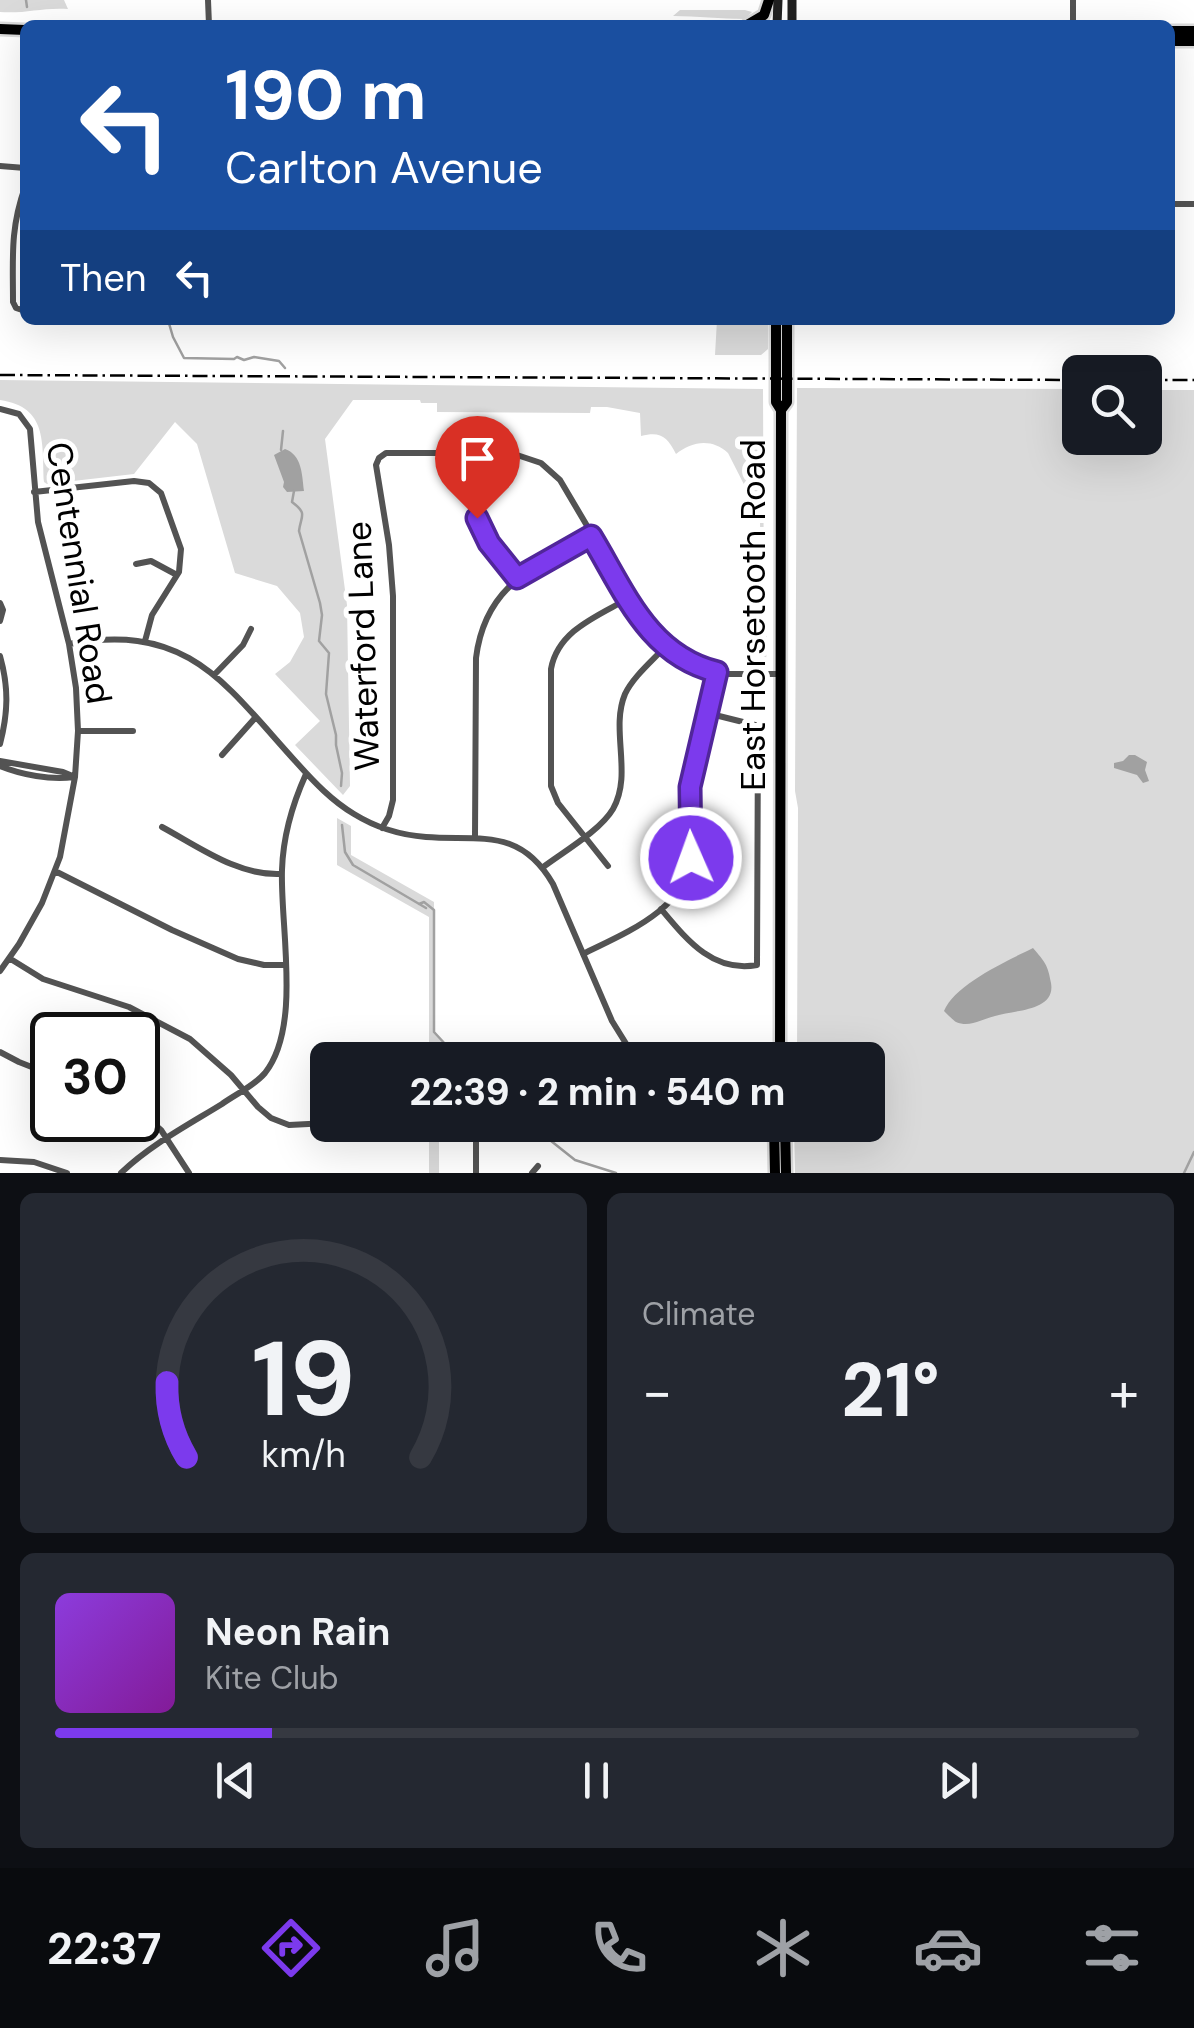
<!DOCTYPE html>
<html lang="en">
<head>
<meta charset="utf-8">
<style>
  :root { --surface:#171b24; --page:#242831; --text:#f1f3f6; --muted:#9ea1a6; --line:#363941; --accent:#7c3aed }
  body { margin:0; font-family:"DM Sans",sans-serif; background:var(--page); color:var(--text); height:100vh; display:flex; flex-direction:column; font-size:38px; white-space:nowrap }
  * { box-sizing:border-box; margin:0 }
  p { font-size:32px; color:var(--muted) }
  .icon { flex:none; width:55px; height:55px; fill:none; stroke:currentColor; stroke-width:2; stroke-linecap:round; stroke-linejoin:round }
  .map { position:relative; height:1173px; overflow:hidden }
  .details { display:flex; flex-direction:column; gap:20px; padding:20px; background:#0d0f14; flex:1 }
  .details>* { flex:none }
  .banner { position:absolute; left:20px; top:20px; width:1155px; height:305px; border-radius:15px; box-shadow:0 10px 40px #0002; background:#1a4fa0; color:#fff; overflow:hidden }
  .fabs { position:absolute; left:1062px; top:355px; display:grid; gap:20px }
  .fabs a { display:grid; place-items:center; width:100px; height:100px; border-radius:15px; background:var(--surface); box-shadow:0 10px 40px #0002; font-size:50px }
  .speed { position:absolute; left:30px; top:1012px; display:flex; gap:20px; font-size:50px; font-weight:700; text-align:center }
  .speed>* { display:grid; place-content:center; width:130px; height:130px; border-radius:50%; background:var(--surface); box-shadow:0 10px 40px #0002; line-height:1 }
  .speed .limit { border:5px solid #111; border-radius:15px; background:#fff; color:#111 }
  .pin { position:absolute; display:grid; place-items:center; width:85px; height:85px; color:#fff; margin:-102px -42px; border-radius:50% 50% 50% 0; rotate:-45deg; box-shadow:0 0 10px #0007 }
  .pin .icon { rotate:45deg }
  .me { position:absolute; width:110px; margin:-55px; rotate:358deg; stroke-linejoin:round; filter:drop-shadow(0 0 8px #0008) }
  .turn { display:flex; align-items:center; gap:35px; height:210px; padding:0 40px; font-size:45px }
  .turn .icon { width:130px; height:130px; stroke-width:2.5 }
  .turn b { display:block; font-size:70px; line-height:85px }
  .then { display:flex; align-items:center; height:95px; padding:0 40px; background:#0003; gap:20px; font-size:38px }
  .big { font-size:75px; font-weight:800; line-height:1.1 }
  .details .tile { flex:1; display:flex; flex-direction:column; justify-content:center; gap:15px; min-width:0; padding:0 35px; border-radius:15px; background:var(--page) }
  .details .dial { align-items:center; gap:0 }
  .dial svg { height:260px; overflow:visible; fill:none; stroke:var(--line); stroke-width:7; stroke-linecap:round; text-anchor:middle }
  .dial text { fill:var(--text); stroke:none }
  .song { display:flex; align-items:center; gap:30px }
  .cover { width:120px; height:120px; border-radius:15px; background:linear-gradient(135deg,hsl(270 70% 55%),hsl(290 70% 35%)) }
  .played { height:10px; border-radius:5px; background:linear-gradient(90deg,var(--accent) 20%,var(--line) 20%) }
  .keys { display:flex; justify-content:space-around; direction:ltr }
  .heat { display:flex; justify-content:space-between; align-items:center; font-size:55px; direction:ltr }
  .details .tiles { flex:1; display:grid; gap:20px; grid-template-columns:1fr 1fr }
  .tile:last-child { grid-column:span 2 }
  .trip { position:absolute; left:310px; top:1042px; width:575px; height:100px; border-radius:15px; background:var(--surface); box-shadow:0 10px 40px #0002; font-weight:800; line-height:100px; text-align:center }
  .menu { display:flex; height:160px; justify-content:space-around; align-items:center; background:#090b0e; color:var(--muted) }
  .menu .icon { width:70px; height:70px }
  .menu .active { color:var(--accent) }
  .menu b { font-size:45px; color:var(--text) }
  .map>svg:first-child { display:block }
  .green { fill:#dadada }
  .water { fill:#a1a1a1 }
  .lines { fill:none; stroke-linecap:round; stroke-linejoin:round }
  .stream { stroke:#a1a1a1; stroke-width:2.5 }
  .primary-casing { stroke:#dbdbdb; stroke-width:15 }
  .street { stroke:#535353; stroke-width:6 }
  .secondary { stroke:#202020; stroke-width:9 }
  .primary { stroke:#000; stroke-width:10 }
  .rail { stroke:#000; stroke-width:2.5; stroke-dasharray:15 5 2.5 5; stroke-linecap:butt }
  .route-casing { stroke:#51269a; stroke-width:25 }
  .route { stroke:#7c3aed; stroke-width:18 }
  .labels { text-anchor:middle; stroke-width:10; stroke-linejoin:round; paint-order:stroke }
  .street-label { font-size:35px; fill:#000; stroke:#fff }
</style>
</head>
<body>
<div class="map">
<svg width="1194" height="1173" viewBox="0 0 1194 1173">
  <rect width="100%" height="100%" fill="#fff"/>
  <path class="green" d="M0,0h64l4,9c-24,-2 -44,5 -68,3z
    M680,10h65l7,2 -7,7c-24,0 -48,-3 -72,-3z
    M717,320h51v29l-7,6h-46z
    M0,380l763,9 1,239 3,10 -1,28 -5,2 -1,-152 -32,-63c-16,-15 -36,-12 -52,1 -9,-18 -16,-23 -35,-18l-1,-23 -33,-6h-16l-1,6 -153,-1v-9h-16l-1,-3h-67l-28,39 22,166 3,181 -7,9 -48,-50 25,-24 -45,-47 15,-12 14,-25 -4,-24 -23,-27 -42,-13 -38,-129 -22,-22 -41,52 -87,10 -3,-2c-2,-39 4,-75 -44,-82z
    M797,388l283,1v49h65v-48h49v783h-399l-1,-48h74v-65h-71l1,-252 -3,-17z
    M337,818l14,8v29l83,47v131l27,27h-32v-143l-92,-52z
    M429,1125h10v48h-10z"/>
  <path class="water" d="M285,449c17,6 17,25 19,42l-17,1 -4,-5 1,-5 -10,-27z
    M1129,755h6l12,7 -2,8 4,11 -6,2 -6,-8 -23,-7v-5l9,-2z
    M1033,948c12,14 15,17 18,35 5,28 -37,27 -56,33 -13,3 -25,12 -39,6 -2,-1 -10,-9 -12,-11 11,-27 63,-50 89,-63z"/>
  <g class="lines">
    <path class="stream" d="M26,0l1,7
      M168,320l5,17 11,21 50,1 3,-2 7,3 10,-3 25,4 6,7
      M281,450l2,-19
      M294,491l-2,11c16,12 9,13 7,29l21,72 2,12 -3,26 10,12 -3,41 10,41v10l6,28 -1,13
      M342,825l3,27 8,13 73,43
      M419,904l5,-2 10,8v122l26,28
      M531,1125l44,35 41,13
      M1184,1173l10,-21"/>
    <defs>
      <path id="primary" d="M747,25l17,-10 5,-15
        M0,29l25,1
        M1170,31h24
        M1170,41h24
        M776,320v82l5,8 -1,650
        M781,410l6,-8v-82
        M774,1125l1,48
        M785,1125l1,48"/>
    </defs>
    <use href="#primary" class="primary-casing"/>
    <path class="street" d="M208,0l1,25
      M1073,0v25
      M0,166l25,2
      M25,187c-15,42 -12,71 -12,115l3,6 9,3
      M1170,204h24
      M0,409l19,5 11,15 8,93 31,122 7,44 2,43 -3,46 -15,80 -18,46 -23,41 -19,27
      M473,453c0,67 2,73 44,125
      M34,492l100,-11 15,2 12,10 20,56 -2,23 -27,43 -7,26
      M136,564l15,-3 26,14
      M0,603l3,7 -3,11
      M69,644c120,-22 156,40 228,119 17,19 35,38 57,51 21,13 46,21 72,23 54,4 94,-10 127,47l59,137 18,29 10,10
      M0,656c9,32 8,57 0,88
      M215,674l28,-29 8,-16
      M78,731h55
      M222,755l33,-37
      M0,761l63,11 12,5
      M0,766c22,9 50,14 74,11
      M162,827c37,20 76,49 119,47
      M382,828l7,-12 4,-16v-204l-4,-51 -13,-80 3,-7 7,-5h125l30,10 19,17 85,144 20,23 22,15 27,10 15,2h51
      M475,837l1,-179c9,-73 58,-91 115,-123
      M608,866l-50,-63 -7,-17v-117c7,-39 47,-53 78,-71
      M542,868c21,-16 58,-37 71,-59 20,-35 -3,-79 12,-115 8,-17 27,-33 40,-47
      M55,871l117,59 66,29 26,6h21
      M661,909c26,31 52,64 96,56l1,-237 -3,-3 -48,-12
      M583,954c42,-21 105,-45 108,-99 2,-24 -3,-47 -1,-70 5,-38 18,-76 27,-113
      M9,958l34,21 86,28 61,32 41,36 27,32 13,11 18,7 39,-2
      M0,1052l19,10 33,13
      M138,1110l23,20 28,43
      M0,1160l34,2 33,11
      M121,1173c29,-28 67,-48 101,-69 14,-10 32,-18 43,-31 37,-47 15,-146 17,-203 1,-34 10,-65 24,-96
      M476,1173v-48
      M532,1173l6,-7"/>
    <path class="secondary" d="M777,25l1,-25
      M792,25v-25"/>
    <use href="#primary" class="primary"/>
    <path class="rail" d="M0,375l1080,5
      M1145,380h49"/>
  </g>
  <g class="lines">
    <defs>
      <path id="route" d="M477,518l12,25 28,35 74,-42c34,56 57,119 126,136l-27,115 1,71"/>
    </defs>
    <use href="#route" class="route-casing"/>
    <use href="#route" class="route"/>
  </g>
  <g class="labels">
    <g class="street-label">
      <text transform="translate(79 573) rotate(81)" y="12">Centennial Road</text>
      <text transform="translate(753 615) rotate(-90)" y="12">East Horsetooth Road</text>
      <text transform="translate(363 646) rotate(-92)" y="12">Waterford Lane</text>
    </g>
  </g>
</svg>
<div class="fabs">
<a><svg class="icon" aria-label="search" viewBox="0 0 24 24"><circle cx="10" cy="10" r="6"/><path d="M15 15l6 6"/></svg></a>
</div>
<div class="speed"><div class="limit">30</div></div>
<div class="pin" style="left:477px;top:518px;background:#d93025"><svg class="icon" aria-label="arrive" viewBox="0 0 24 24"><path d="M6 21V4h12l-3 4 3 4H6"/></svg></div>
<svg class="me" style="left:691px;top:858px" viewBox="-20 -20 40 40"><circle r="17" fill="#7c3aed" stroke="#fff" stroke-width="3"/><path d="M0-11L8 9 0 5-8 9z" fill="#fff"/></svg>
<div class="trip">22:39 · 2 min · 540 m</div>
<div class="banner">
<div class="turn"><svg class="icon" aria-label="left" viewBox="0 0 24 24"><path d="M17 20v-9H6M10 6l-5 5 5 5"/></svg><div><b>190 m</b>Carlton Avenue</div></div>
<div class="then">Then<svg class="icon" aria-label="left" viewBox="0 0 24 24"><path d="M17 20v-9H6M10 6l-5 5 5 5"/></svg></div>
</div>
</div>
<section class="details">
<div class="tiles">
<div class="tile dial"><svg viewBox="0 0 100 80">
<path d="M14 69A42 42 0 1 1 86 69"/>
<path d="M14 69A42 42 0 0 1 8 46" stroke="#7c3aed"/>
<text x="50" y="56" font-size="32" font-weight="700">19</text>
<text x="50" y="72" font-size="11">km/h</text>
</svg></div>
<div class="tile"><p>Climate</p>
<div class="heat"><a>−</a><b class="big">21°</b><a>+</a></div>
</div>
<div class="tile">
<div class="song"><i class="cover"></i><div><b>Neon Rain</b><p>Kite Club</p></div></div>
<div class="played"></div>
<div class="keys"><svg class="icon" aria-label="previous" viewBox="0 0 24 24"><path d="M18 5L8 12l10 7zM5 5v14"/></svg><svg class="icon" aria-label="pause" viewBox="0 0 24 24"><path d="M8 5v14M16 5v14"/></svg><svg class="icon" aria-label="next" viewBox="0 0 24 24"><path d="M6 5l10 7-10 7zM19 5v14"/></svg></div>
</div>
</div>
</section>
<nav class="menu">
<b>22:37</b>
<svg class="icon active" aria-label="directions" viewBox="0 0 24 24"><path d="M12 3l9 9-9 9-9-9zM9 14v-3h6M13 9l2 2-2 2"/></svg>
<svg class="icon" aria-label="music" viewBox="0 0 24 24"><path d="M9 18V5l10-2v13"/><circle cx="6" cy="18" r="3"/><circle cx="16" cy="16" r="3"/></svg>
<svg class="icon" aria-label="phone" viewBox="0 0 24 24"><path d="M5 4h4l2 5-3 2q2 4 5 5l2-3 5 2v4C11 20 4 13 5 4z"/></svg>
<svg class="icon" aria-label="climate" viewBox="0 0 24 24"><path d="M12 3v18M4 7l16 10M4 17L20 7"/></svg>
<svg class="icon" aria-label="car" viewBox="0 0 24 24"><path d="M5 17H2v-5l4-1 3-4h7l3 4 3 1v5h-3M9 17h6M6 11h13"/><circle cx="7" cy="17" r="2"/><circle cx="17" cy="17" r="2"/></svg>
<svg class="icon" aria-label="filters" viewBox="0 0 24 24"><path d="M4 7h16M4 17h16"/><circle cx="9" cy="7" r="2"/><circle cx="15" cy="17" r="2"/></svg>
</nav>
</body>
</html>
